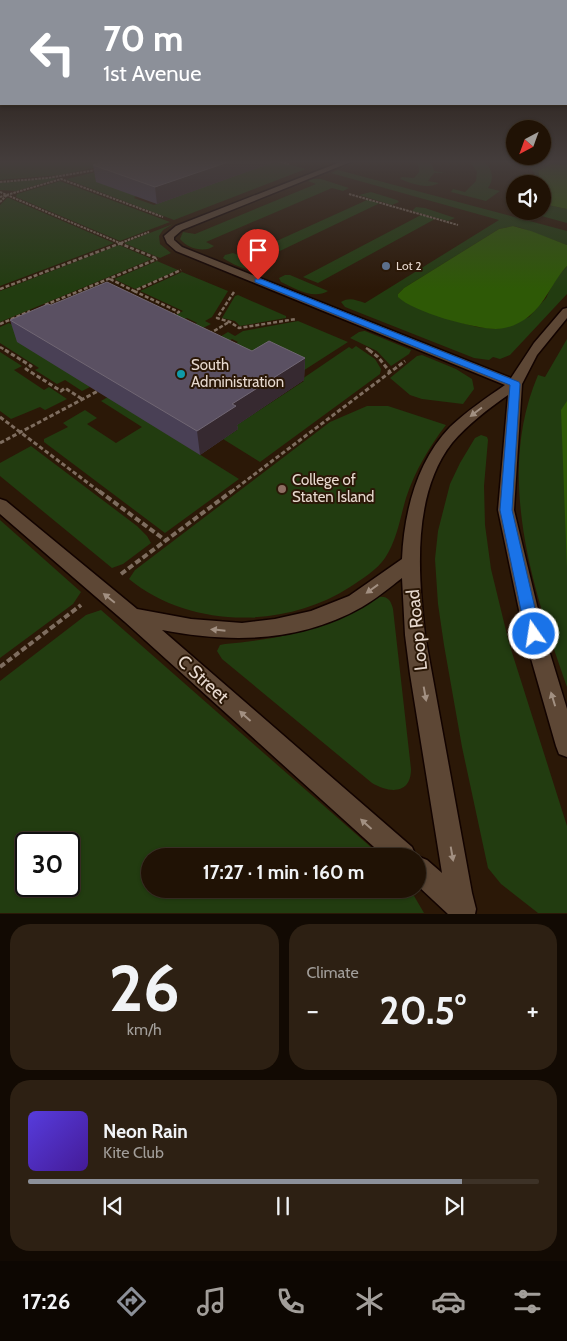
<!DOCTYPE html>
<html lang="en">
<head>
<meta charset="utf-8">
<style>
  :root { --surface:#201205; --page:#2d2013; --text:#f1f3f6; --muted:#a29e9a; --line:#3d3227; --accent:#8c9099 }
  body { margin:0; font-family:Cabin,sans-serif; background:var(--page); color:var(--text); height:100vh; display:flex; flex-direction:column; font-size:19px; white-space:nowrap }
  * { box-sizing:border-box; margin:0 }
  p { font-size:16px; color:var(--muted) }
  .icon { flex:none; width:28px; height:28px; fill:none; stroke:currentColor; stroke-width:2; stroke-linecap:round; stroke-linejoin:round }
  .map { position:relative; height:914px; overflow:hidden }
  .side { display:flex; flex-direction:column; gap:10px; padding:10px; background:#120a03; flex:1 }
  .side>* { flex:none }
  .top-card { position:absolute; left:0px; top:0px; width:568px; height:105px; box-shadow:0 1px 4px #0004,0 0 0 1px var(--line); background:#8c9099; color:#fff; overflow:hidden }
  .needle { width:32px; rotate:221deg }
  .fabs { position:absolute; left:506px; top:120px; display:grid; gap:10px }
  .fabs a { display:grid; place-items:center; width:45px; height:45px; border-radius:50%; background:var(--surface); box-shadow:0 1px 4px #0004,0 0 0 1px var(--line); font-size:25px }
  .speed { position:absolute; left:15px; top:832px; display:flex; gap:10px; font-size:25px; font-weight:700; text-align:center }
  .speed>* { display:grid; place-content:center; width:65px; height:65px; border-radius:50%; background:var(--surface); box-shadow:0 1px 4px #0004,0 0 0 1px var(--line); line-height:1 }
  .speed .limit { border:2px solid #111; border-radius:8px; background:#fff; color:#111 }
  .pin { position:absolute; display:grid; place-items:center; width:42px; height:42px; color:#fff; margin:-51px -21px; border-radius:50% 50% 50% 0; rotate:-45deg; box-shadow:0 0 5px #0007 }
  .pin .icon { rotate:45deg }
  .me { position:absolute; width:55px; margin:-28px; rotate:347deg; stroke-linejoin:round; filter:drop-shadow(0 0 4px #0008) }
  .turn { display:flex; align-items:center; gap:18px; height:105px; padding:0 20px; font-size:22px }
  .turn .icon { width:65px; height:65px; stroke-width:2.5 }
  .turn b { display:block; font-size:35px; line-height:42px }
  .big { font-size:38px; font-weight:700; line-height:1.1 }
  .side .widget { flex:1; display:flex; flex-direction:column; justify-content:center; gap:8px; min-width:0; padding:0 18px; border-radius:20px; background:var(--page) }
  .side .dial { align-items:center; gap:0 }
  .dial b { font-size:65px; line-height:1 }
  .song { display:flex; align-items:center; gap:15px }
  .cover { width:60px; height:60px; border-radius:8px; background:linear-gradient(135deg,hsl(250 70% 55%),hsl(260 70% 35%)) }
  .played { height:5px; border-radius:2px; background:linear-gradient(90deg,var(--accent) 85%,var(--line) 85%) }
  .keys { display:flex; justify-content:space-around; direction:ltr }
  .heat { display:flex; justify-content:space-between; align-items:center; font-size:28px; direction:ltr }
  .side .tiles { flex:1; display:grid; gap:10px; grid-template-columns:1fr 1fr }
  .widget:last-child { grid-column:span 2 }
  .trip { position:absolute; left:141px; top:848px; width:285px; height:50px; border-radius:25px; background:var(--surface); box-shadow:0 1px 4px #0004,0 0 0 1px var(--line); font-weight:700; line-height:50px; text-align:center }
  .dock { display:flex; height:80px; justify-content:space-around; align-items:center; background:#0d0702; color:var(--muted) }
  .dock .icon { width:35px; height:35px }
  .dock .on { color:var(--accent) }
  .dock b { font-size:22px; color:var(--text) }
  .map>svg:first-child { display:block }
  .green { fill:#223c10; fill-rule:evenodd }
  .forest { fill:#2e5906 }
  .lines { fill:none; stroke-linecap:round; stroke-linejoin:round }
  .minor-casing { stroke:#120300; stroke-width:3 }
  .path-far3 { stroke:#7e6d5f; stroke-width:2; stroke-dasharray:2.5 1; stroke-linecap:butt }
  .path-far2 { stroke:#7e6d5f; stroke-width:2.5; stroke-dasharray:4 2; stroke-linecap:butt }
  .path-far1 { stroke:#7e6d5f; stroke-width:3; stroke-dasharray:4.5 2.5; stroke-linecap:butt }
  .path { stroke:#7e6d5f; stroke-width:4; stroke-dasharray:6 3; stroke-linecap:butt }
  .minor { fill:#5d4735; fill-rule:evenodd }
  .wall { fill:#494055 }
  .shaded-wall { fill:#362930 }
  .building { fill:#5a5062; stroke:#706673 }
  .oneway { fill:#a29082 }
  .route { fill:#1a73e8; stroke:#114b97 }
  .service-dot { fill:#5c6f8a; stroke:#2b1807; stroke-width:2 }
  .culture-dot { fill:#0f9aa8; stroke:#2b1807; stroke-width:2 }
  .education-dot { fill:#8d6e63; stroke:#2b1807; stroke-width:2 }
  .labels { text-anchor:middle; stroke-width:4; stroke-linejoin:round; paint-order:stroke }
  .far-poi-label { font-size:12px; fill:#e7d9cf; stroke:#2b1807; text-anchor:start }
  .poi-label { font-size:15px; fill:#e7d9cf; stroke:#2b1807; text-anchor:start }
  .near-street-label { font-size:18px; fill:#e7d9cf; stroke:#2b1807 }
</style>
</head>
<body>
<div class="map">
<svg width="567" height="914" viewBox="0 0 567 914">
  <rect width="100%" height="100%" fill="#2b1807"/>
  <path class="green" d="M0,161h129l-69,14 -60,5z
    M276,161l30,8 -132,51 -108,-41 34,-8 36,25 -2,2 20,7z
    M415,161h14l3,4 2,6 12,2h-12l-6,8 11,2c-11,7 -29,0 -39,-4l2,-2 12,1 5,-6v-5z
    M470,161h14c8,8 11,17 4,27l12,3 -14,10 -35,-9 2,-3 12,3 11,-11 1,-9z
    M525,161h42v4c-11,-2 -20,0 -29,7l3,12h-3l-3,-10z
    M338,170l229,61v14l-46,-17 -8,-2 -14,3 -95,59 -6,6 50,25 29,8 20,2 32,-12 17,-19 8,-17 13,-15v28l-57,61 -10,4 -7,-2 -4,3 -15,-2 -129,-51 -4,-5c9,-5 14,-2 24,1l134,-83 -168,-47z
    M54,178l3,1 -41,12 -16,-1v-7z
    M313,179h8l28,9 -6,3 -11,-3 -126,54 8,4c-9,7 -26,3 -34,-7l3,-7 12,2 121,-50 -8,-3z
    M60,181l110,41 -50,19 -104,-44 1,-3z
    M371,192l26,8 2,2 -7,3 -33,-10z
    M7,198h2l105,45 -114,43v-81z
    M367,200l13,3 -121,58 -13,-6z
    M543,204l24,5v14l-44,-12h19z
    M416,207l9,1 30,10 -7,3 -36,-10z
    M421,215l14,4 -117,64 -15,-6z
    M173,224l-10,6 -4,6 1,8 11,9 -11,5 -36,-15z
    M119,245l33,14 -152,63v-31z
    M233,253l34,13v1c-12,8 -32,-1 -44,-9l2,-3z
    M157,261l21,9 -43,19 -21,-10z
    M182,272l46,19 -16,26 -7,4 6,3 -10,5 -7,-4 3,-2 -10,-5 -5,2 -8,-4 9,-5 -43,-20z
    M285,275h5l38,16c-15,9 -34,-3 -47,-9l-2,-4z
    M238,295l48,21v2l-46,8 -5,-5 -13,-3 13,-22z
    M298,321l50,21 -53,34 -61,-31 4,-3 -6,-3 -5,3 -9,-4 10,-6 7,4 8,-5z
    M9,323l21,12 60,52 -8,4 -17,-11 -8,4 -22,-14 4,-2 -39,-25v-16z
    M364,331h1l46,19 -2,4 -18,12 -14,-15 -27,-13 9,-6z
    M567,339v348c-34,-98 -72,-211 -29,-312l7,2z
    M356,346l19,13 6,10 -1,5 -120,88 -37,-23 14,-9 -3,-3 70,-46 -2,-2 47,-32 3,2z
    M0,352l22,14 -8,4 30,20 5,-3 18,12 -22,11 -5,-3 -29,12 -11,-8z
    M422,355l34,14 16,10 2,10 -11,15 -41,-5 -12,-4 -20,-17 27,-22z
    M108,397l131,82 -74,54 -121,-91v-3l24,-12 -5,-4 22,-13 12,8 -10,6 29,19 26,-16 -41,-26z
    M367,406h21l58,19c-17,22 -31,46 -40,73 -6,20 -9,42 -21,60 -8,12 -23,21 -35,29 -65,42 -160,42 -221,-8l6,-9 195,-148z
    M481,435l6,2 1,3 -4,46 1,39 6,44 18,74 58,183v87h-29l-37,-29 -13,-16 -26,-121 -18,-102 -6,-41 -3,-45 3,-28 12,-47 10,-21 15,-25z
    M31,446l106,80 10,10 4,7 -28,21 -11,4 -112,-92v-13z
    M0,520l81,72 -8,12 -73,54z
    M379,597c9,-1 12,4 14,12l18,160c0,26 -22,24 -39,14l-150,-124 -5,-8 3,-6 5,-1c59,-6 104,-14 154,-47z
    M101,610l280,246h-231v33h260l14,24h-424v-232l86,-66zM26,844h43v42h-43z"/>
  <path class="forest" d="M552,164l15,1v44l-24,-5 -1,-20h-1l-3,-13z
    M513,226l18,5 36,14v21c-15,16 -21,37 -39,51 -9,7 -21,12 -32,12 -21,0 -83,-17 -98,-32v-3l6,-6 95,-59z
    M567,401v168l-6,-159z"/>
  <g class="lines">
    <defs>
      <path id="minor" d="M343,161h10l-171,69 -8,7v3l8,7 329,131 23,-35 29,-34 4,-1v10l-30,37 -15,29 -8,126 30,124 23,75v48l-8,-3 -3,-8 -32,-112 -26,-124 10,-115c-20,14 -40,29 -56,48 -40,51 -34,131 -27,192l47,258 4,16 -1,5h-27l-30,-28 -1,-30 10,4 15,13 -32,-199 -5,-39 -3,-57c-13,10 -26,21 -40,29 -63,36 -132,36 -200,23l250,217 4,9h-32l-259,-234 -125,-108v-15l6,2 131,108 54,10 51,4 33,-4 36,-8 38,-15 53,-37c2,-47 15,-98 48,-132 17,-16 36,-29 55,-42l-329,-134 -9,-8 -3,-7 12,-10z"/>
    </defs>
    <use href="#minor" class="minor-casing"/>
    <path class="path-far3" d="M277,161l12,3
      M0,182l48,-4 48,-8
      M0,192l122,52
      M349,194l109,31
      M0,197l61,-18 102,38
      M0,202l7,-7
      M118,244l31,-12"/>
    <path class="path-far2" d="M119,243l39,16
      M110,279l24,12 47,-21
      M0,289l121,-46
      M134,291l45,21 -7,4
      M234,292l-17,26 13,4 9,6 57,-9
      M45,305l112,-46
      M0,324l30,-13
      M209,334l20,-12
      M0,347l7,4
      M366,348l5,3"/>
    <path class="path-far1" d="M5,350l26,16 -5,3 35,22 4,-3 17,11
      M369,350l9,7 12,15
      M0,417l100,75
      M0,443l98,-52
      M231,492l174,-131"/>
    <path class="path" d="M99,491l66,49
      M121,574l111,-83
      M0,667l81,-62"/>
    <use href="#minor" class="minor"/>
  </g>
  <path class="wall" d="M97,161h180l-120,43 -61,-22 -3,-17 5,-1z
    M51,305l201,46 53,7 -1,22 -67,45 1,4 -38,26 -183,-113 -7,-22z"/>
  <path class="shaded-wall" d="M231,161h46l-120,43 -2,-17z
    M305,358l-1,22 -67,45 1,4 -38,26 -3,-24 35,-27z"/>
  <path class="building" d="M98,161h133l-76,26 -62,-22 10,-3z
    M107,282l145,69 17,-10 36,17 -73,46 4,2 -39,25 -187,-111 38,-16 3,1z"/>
  <defs><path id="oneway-solid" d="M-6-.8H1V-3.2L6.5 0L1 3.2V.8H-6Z" transform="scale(1.25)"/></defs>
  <g class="oneway">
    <use href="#oneway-solid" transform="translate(476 412) rotate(143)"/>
    <use href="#oneway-solid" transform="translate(372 589) rotate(144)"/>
    <use href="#oneway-solid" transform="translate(109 598) rotate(-141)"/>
    <use href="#oneway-solid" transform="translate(218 630) rotate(-174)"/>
    <use href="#oneway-solid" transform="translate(425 694) rotate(80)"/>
    <use href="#oneway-solid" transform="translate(553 699) rotate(-107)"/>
    <use href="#oneway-solid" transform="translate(245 716) rotate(-138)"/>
    <use href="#oneway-solid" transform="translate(366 824) rotate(-138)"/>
    <use href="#oneway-solid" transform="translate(452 854) rotate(80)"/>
  </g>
  <linearGradient id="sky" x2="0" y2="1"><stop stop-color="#180d04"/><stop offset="0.56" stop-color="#443d3c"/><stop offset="1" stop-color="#443d3c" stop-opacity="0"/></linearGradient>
  <rect width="567" height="289" fill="url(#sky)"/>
  <path class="route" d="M255,279h6l258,103 1,2 -8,126 29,124 -2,5 -5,1 -6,-1 -2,-5 -26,-124 10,-125 -255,-103z"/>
  <circle class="service-dot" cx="386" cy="266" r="5"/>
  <circle class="culture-dot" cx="181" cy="374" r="5"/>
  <circle class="education-dot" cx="282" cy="489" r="5"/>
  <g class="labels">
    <g class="far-poi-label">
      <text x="396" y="270">Lot 2</text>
    </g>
    <g class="poi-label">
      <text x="191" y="370">South<tspan x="191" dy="17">Administration</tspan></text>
      <text x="292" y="485">College of<tspan x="292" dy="17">Staten Island</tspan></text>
    </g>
    <g class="near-street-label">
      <text transform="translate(417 630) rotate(-96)" y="6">Loop Road</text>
      <text transform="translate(203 679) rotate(42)" y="6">C Street</text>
    </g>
  </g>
</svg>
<div class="fabs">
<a><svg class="needle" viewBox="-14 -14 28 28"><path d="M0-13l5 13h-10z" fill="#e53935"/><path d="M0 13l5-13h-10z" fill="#a29e9a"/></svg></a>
<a><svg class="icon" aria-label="sound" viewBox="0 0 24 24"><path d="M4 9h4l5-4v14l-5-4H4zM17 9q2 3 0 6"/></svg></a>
</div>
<div class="speed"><div class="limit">30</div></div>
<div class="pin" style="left:258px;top:280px;background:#d93025"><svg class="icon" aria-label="arrive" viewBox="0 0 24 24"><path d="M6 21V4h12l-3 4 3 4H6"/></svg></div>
<svg class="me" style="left:534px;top:634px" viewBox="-20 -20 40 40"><circle r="17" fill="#1a73e8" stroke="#fff" stroke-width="3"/><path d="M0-11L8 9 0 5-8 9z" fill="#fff"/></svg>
<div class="trip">17:27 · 1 min · 160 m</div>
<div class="top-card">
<div class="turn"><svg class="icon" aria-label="left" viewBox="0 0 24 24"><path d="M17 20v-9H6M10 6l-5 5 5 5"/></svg><div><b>70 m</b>1st Avenue</div></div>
</div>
</div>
<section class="side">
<div class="tiles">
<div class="widget dial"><b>26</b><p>km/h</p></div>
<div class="widget"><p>Climate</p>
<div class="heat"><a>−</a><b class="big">20.5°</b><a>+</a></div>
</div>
<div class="widget">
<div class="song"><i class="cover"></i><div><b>Neon Rain</b><p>Kite Club</p></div></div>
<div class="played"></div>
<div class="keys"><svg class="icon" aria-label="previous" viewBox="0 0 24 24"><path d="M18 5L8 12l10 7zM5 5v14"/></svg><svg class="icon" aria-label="pause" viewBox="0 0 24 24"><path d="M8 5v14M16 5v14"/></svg><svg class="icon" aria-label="next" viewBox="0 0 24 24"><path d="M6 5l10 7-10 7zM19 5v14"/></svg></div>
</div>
</div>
</section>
<nav class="dock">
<b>17:26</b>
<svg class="icon on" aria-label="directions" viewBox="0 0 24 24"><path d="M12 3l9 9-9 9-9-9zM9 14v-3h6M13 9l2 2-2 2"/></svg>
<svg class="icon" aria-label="music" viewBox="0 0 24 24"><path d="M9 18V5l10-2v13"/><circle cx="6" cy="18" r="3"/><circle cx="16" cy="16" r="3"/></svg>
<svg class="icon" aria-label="phone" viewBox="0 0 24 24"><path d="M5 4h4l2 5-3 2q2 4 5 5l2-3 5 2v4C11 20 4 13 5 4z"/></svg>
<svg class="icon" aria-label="climate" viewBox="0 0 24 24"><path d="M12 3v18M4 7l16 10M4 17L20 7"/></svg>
<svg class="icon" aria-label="car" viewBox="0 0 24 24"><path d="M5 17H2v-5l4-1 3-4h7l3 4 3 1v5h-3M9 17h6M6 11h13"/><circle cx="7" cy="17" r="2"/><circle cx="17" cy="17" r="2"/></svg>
<svg class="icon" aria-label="filters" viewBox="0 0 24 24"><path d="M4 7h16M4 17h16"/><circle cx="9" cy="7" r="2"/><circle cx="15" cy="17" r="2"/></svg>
</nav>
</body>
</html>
